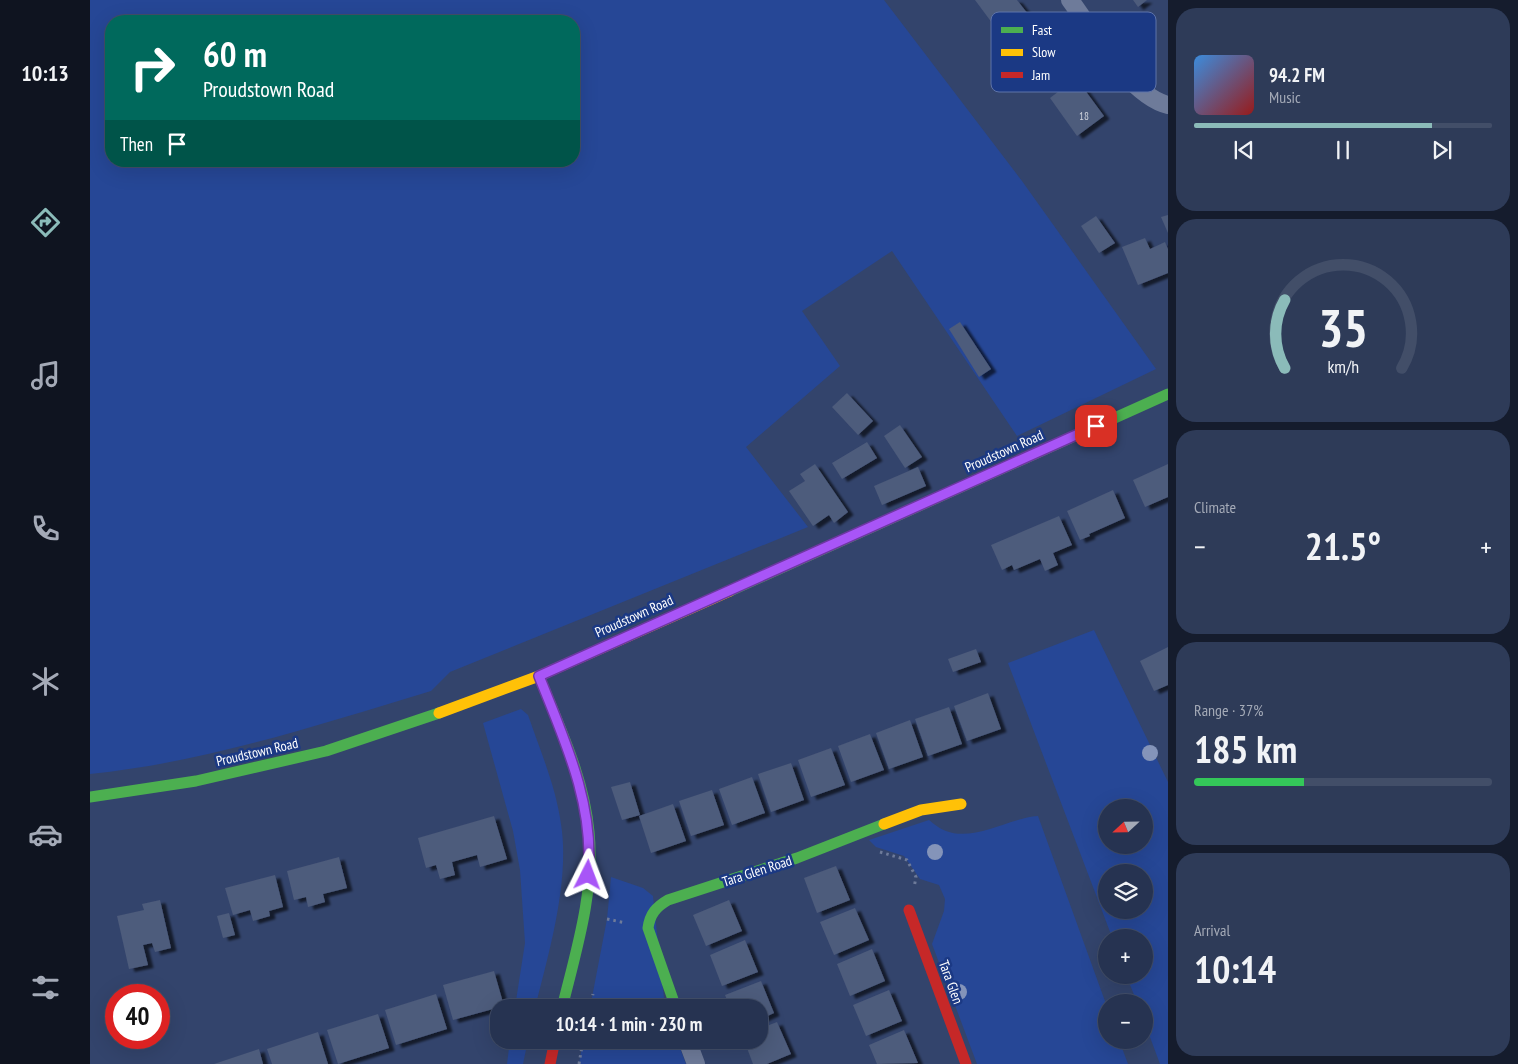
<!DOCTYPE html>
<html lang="en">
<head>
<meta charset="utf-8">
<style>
  :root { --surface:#263351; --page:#2e3b58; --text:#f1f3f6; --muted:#a4aab7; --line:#424e68; --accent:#8bbbb9 }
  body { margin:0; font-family:"PT Sans Narrow",sans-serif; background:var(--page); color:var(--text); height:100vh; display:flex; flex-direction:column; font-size:19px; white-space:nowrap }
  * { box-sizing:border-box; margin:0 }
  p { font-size:16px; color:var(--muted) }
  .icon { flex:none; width:28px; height:28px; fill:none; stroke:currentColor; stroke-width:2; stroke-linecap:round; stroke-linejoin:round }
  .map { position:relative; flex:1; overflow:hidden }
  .side { display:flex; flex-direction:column; gap:8px; padding:8px; background:#151c2d; width:350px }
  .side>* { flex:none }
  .banner { position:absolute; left:15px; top:15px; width:475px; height:152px; border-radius:20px; box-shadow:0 5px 20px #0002,0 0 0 1px var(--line); background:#00695c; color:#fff; overflow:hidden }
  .needle { width:32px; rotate:248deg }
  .fabs { position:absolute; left:1008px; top:799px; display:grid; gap:10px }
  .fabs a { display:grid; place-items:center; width:55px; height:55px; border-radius:50%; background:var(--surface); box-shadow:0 5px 20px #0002,0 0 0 1px var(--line); font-size:25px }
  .speed { position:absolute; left:15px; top:984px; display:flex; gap:10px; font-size:25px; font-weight:700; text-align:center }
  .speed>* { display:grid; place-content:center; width:65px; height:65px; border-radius:50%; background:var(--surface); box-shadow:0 5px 20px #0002,0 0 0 1px var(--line); line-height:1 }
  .speed .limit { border:8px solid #d22; background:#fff; color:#111 }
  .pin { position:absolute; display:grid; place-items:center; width:42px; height:42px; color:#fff; margin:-21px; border-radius:10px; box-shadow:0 2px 8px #0006 }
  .me { position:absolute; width:55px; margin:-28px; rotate:3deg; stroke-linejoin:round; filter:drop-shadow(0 0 4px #0008) }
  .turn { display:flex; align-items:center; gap:18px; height:105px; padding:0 15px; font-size:22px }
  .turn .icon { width:65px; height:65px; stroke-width:2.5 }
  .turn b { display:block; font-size:35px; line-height:42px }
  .then { display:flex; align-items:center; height:48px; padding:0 15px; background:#0003; gap:10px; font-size:19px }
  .big { font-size:38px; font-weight:600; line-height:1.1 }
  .side .widget { flex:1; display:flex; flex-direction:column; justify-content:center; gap:8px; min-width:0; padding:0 18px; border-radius:20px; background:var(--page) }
  .side .dial { align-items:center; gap:0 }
  .dial svg { height:130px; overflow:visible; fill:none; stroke:var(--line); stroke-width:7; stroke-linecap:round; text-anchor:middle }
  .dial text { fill:var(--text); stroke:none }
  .song { display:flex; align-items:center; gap:15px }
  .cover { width:60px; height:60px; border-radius:8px; background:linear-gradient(135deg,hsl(210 70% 55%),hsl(0 70% 35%)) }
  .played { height:5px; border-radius:2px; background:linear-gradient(90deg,var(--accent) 80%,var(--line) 80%) }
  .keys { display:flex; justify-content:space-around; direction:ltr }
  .heat { display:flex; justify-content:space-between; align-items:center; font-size:28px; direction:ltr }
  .charge { height:8px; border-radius:4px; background:linear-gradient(90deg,#34c759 37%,var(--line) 0) }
  .trip { position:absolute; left:400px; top:999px; width:278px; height:50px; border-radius:20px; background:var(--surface); box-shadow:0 5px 20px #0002,0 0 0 1px var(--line); font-weight:600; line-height:50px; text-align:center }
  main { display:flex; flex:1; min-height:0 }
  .tab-bar { display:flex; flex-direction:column; width:90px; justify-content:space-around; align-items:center; background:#0f1420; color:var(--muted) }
  .tab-bar .icon { width:35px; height:35px }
  .tab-bar .current { color:var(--accent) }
  .tab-bar b { font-size:22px; color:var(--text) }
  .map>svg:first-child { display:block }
  .green { fill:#264796; fill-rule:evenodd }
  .building { fill:#4d5b7b; filter:url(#shadow) }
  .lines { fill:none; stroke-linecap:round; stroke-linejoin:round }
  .path { stroke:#6e7b9a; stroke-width:3; stroke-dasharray:2.5 4; stroke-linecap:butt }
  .street { stroke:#6e7b9a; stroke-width:18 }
  .fast { stroke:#4caf50; stroke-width:11 }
  .slow { stroke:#ffc107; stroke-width:11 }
  .jam { stroke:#c62828; stroke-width:11 }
  .tree { fill:#8494b9 }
  .route-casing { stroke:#6d37a1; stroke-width:12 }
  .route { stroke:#a855f7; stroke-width:9 }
  .labels { text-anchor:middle; stroke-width:5; stroke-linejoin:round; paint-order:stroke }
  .number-label { font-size:11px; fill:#d2d6de }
  .street-label { font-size:14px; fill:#fff; stroke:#1b3984 }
  .key { fill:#1b3984; stroke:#5f74a9; stroke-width:1 }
  .key-label { font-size:14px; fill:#fff }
</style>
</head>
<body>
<main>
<nav class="tab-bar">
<b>10:13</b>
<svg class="icon current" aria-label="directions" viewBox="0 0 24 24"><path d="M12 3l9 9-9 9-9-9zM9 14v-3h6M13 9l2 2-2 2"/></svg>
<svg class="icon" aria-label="music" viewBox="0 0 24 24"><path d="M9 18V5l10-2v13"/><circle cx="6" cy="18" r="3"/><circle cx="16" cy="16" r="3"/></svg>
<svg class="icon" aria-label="phone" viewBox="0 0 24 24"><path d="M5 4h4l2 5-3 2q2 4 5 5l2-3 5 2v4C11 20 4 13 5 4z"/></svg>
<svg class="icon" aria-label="climate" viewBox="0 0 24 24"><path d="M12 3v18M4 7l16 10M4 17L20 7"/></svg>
<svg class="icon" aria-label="car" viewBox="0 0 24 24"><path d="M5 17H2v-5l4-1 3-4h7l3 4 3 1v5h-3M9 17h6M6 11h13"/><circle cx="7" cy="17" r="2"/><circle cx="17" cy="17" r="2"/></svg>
<svg class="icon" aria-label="filters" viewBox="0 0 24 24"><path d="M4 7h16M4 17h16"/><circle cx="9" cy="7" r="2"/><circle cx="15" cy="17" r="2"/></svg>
</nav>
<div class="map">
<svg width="1078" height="1064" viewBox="0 0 1078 1064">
  <defs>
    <filter id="shadow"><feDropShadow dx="5.5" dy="3" stdDeviation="1" flood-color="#0009"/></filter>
  </defs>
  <rect width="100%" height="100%" fill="#33446c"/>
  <path class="green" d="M0,0h794l138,181 134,188 -139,67 -125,-185 -90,60 38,55 -94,81 62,80 -358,145 -19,19c-113,34 -224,71 -341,83zM21,21h463v140h-463z
    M1004,630l74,152v282h-8l-16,-43v-19h-7l-11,-27h18v-37l-32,-1 -104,-274zM1016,808h38v37h-38zM1016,872h38v38h-38z
    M431,709l7,6c12,35 28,72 33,109 9,57 -12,128 -26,184l-20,-1 10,-64 -5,-73 -7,-39 -30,-108z
    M948,816l68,188v36h13l9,24h-151l-45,-120 12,-33 1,-12 -6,-14 -19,-6 -16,-23 -28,-9 -7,-7 60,-20c5,4 11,9 17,11 28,11 63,-13 92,-15z
    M521,877l32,11 10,8 12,111 -75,1 17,-89z
    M420,1040h18l-5,24h-16z
    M493,1040h94l9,24h-107z"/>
  <path class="building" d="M885,0h42l11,14 -27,21z
    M1043,0h14l-9,7z
    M986,78l28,38 -27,20 -27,-38z
    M1078,215v18l-7,-16z
    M1006,216l19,27 -16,10 -18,-27z
    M1055,238l5,11 15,-7 3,7v24l-30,12 -16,-38z
    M870,322l31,47 -12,8 -30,-48z
    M757,393l26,28 -15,14 -26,-28z
    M810,425l22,32 -17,11 -21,-32z
    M777,442l10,16 -35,21 -10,-16z
    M725,464l33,48 -14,11 -5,-8 -16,11 -24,-35 16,-10 -5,-7z
    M1078,464v33l-23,10 -12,-27z
    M828,467l8,19 -44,19 -8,-19z
    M1023,490l12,28 -36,16 1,2 -10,4 -13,-29z
    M969,516l13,29 -19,8 5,12 -13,6 -5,-12 -26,11 -2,-5 -10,5 -11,-25z
    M1078,647v38l-14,6 -14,-30z
    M886,649l5,13 -28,10 -5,-13z
    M898,693l13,36 -34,12 -13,-35z
    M859,707l13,37 -34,12 -13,-37z
    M820,720l13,37 -34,12 -13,-36z
    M780,734l14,36 -33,12 -13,-36z
    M741,748l14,37 -34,12 -13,-37z
    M701,763l13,37 -33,12 -13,-38z
    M662,777l13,36 -33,12 -13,-36z
    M540,782l10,33 -18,5 -11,-33z
    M622,790l12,35 -33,11 -12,-35z
    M583,804l13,37 -35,12 -12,-37z
    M404,816l13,43 -27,8 -3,-12 -25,7 3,13 -15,4 -4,-14 -10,3 -8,-30z
    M249,857l8,31 -24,6 2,8 -17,5 -2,-10 -12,3 -7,-29z
    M746,866l14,34 -33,13 -13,-35z
    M185,875l8,32 -14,4 1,5 -17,5 -3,-11 -17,5 -8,-27z
    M70,900l11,48 -16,4 -3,-9 -9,2 5,20 -19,4 -12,-53 27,-6 -2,-6z
    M639,900l13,31 -36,15 -13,-31z
    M765,908l14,32 -35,15 -14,-33z
    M139,913l6,22 -12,3 -6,-22z
    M655,940l13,32 -36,14 -12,-31z
    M782,949l13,32 -35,15 -13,-32z
    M404,971l10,35 -51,14 -10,-35z
    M671,981l13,32 -15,7v-12h-29l-5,-13z
    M799,990l13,31 -36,15 -13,-31z
    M346,994l11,35 -51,16 -11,-35z
    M288,1014l11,34 -51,16 -11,-34z
    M687,1022l14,32 -24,10h-14l-9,-24h15v-11z
    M814,1030l14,33 -41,1 -8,-19z
    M228,1032l10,32h-56l-5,-15z
    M169,1049l4,15h-49z"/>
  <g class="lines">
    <path class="path" d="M790,852l27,8 9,17 -2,11
      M517,919l19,4
      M500,1008l3,-14
      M489,1064l4,-24"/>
    <path class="street" d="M980,0c23,31 60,96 98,105
      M597,1040l9,24"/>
    <path class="fast" d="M640,591l438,-197
      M449,676c20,50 45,101 50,156 6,59 -13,119 -27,176
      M0,797l106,-16 130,-30 113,-38
      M586,1008l-28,-80c2,-14 8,-21 20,-28l129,-42 87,-34"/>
    <path class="slow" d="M349,713l100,-37 191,-85
      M794,824l37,-14 40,-6"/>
    <path class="jam" d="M819,910l57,154
      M460,1064l5,-24"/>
  </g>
  <g class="tree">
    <circle cx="1060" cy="753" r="8"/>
    <circle cx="845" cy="852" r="8"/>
    <circle cx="869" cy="992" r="8"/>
  </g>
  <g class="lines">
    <defs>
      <path id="route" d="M498,875c7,-70 -24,-136 -49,-199l557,-250"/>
    </defs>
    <use href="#route" class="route-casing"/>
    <use href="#route" class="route"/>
  </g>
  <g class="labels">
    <g class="number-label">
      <text x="994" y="120">18</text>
    </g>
    <g class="street-label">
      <text transform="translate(914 451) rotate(-24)" y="5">Proudstown Road</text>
      <text transform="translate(544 616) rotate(-24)" y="5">Proudstown Road</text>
      <text transform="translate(167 752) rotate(-13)" y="5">Proudstown Road</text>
      <text transform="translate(667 871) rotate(-18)" y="5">Tara Glen Road</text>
      <text transform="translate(861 982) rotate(70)" y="5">Tara Glen</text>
    </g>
  </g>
  <rect x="901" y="12" width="165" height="80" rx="8" class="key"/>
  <rect x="911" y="27" width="22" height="6" fill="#4caf50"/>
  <rect x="911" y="49" width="22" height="7" fill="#ffc107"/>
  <rect x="911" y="72" width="22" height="6" fill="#c62828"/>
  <g class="key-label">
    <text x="942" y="35">Fast</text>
    <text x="942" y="57">Slow</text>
    <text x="942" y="80">Jam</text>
  </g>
</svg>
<div class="fabs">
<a><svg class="needle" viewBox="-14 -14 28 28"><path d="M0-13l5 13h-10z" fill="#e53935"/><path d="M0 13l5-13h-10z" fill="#a4aab7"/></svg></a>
<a><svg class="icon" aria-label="layers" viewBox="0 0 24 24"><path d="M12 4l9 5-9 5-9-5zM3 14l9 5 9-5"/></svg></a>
<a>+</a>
<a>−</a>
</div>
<div class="speed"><div class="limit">40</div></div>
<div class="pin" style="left:1006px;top:426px;background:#d93025"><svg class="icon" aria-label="arrive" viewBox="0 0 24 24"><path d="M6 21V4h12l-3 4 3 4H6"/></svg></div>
<svg class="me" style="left:498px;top:875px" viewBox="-20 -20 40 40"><path d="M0-17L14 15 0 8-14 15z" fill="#a855f7" stroke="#fff" stroke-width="4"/></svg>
<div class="trip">10:14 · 1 min · 230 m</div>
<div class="banner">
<div class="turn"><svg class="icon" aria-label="right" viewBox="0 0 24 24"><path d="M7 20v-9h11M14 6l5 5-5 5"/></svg><div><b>60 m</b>Proudstown Road</div></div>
<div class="then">Then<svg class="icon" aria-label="arrive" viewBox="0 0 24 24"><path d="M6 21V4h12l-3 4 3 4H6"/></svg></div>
</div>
</div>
<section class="side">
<div class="widget">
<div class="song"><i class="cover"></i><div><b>94.2 FM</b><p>Music</p></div></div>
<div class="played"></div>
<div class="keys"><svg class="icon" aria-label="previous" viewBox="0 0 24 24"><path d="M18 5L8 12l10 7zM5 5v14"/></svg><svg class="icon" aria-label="pause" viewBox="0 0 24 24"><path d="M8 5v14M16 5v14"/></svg><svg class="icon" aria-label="next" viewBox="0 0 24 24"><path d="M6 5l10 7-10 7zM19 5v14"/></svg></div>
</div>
<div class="widget dial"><svg viewBox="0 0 100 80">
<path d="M14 69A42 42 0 1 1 86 69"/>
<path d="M14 69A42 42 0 0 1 14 27" stroke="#8bbbb9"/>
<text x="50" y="56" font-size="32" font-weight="700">35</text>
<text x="50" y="72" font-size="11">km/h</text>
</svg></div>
<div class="widget"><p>Climate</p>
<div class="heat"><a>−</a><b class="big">21.5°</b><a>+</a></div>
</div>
<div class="widget"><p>Range · 37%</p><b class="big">185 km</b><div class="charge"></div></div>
<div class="widget"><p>Arrival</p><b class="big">10:14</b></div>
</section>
</main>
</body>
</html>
